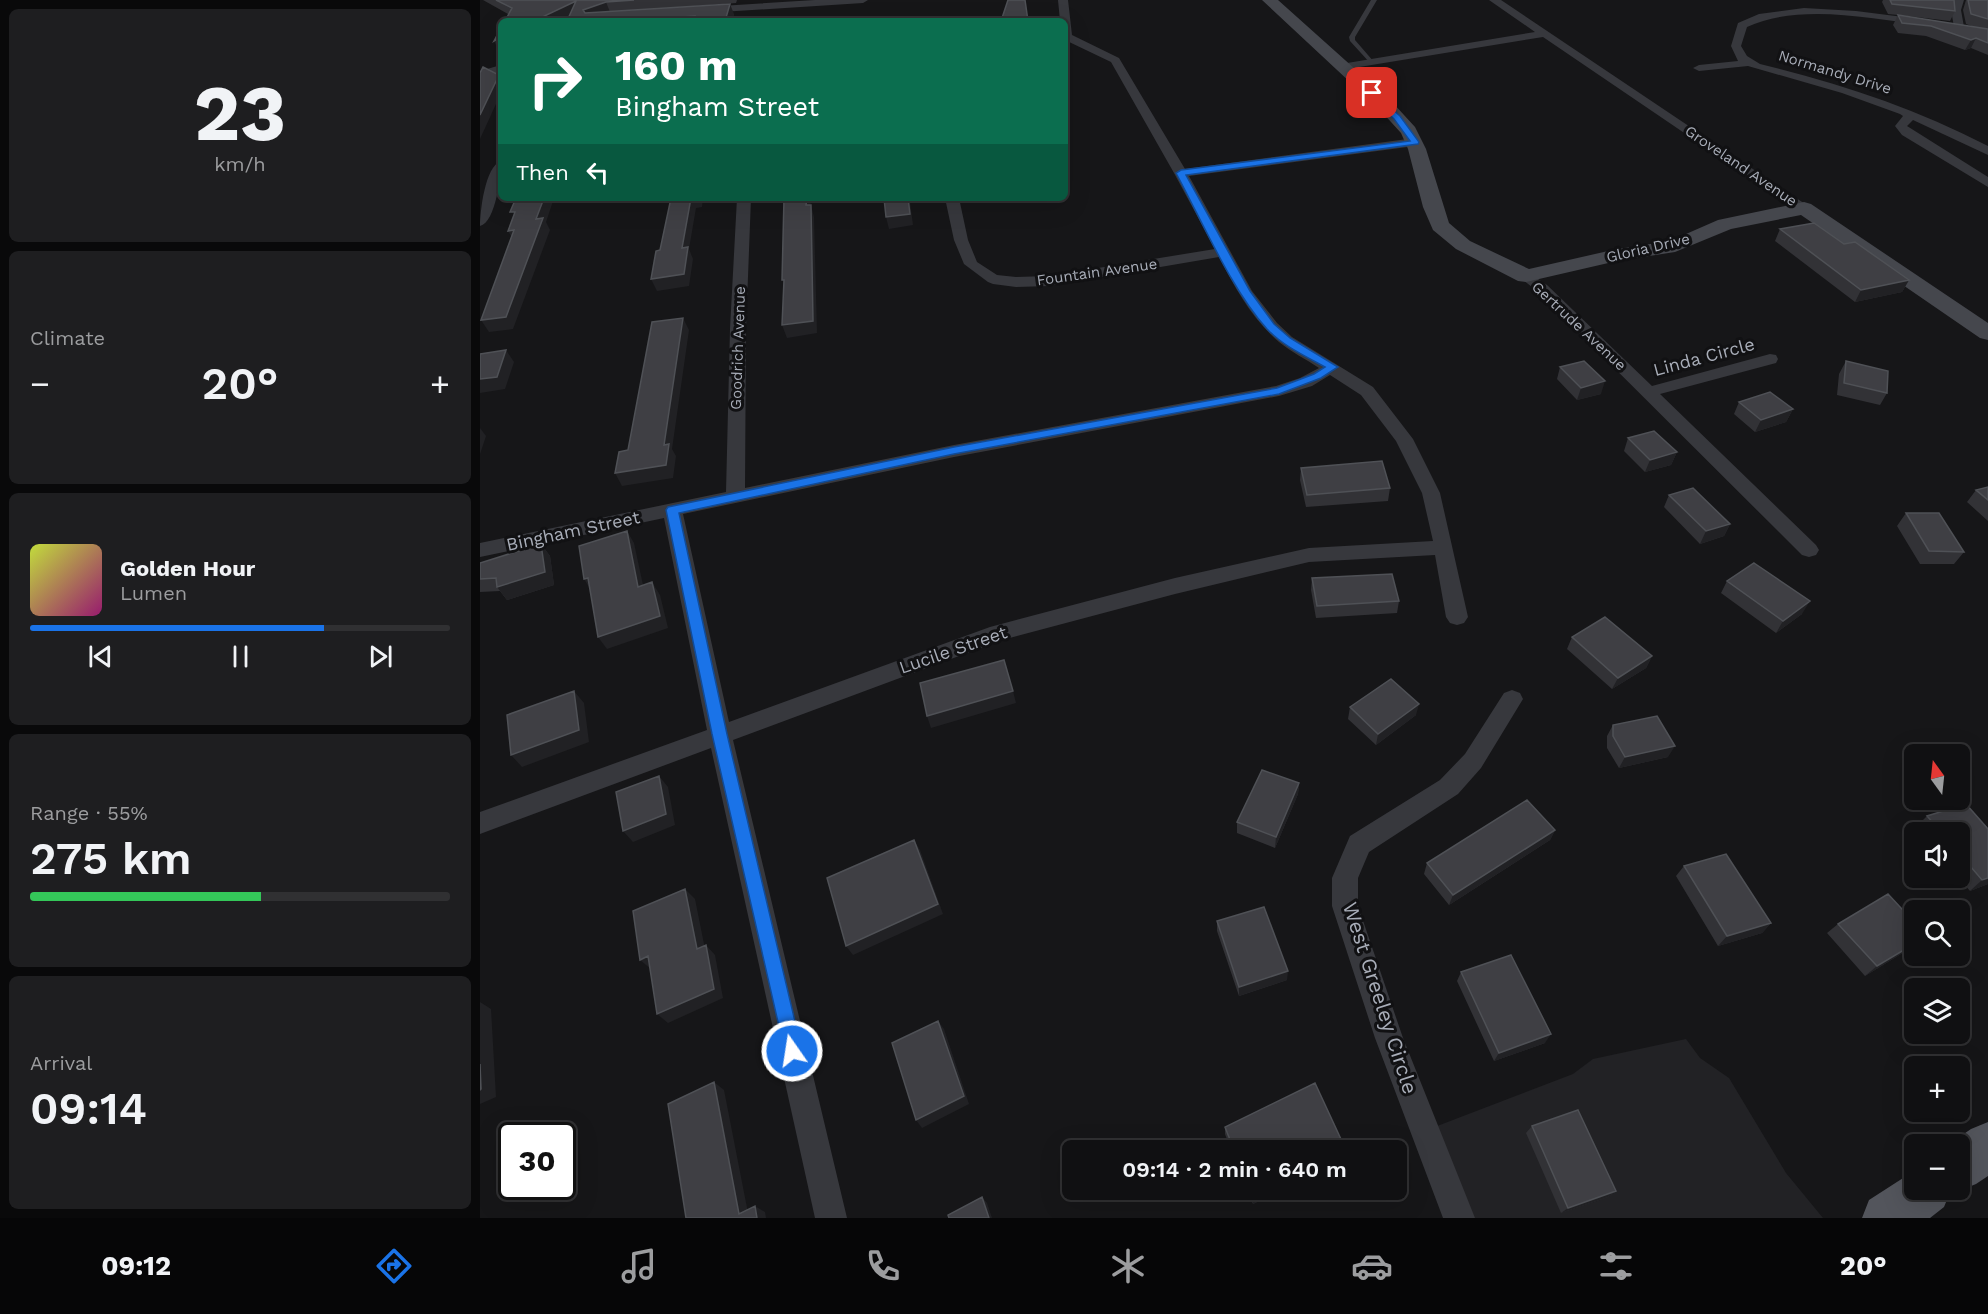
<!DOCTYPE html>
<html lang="en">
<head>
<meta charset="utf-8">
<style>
  :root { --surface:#101012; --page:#1e1e20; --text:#f1f3f6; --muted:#9c9d9f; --line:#303032; --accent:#1a73e8 }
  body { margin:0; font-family:"Work Sans",sans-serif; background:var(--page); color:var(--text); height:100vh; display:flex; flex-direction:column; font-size:22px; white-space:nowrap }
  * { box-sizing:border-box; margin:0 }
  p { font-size:20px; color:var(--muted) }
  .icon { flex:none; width:33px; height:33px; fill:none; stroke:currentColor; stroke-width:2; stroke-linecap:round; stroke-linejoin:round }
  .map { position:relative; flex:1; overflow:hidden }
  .sheet { display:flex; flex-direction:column; gap:9px; padding:9px; background:#09090a; width:480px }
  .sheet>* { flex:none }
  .guide { position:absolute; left:18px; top:18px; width:570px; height:183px; border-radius:9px; box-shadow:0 6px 24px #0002,0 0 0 2px var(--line); background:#0b6e4f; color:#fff; overflow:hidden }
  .needle { width:39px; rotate:345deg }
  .buttons { position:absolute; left:1424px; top:744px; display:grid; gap:12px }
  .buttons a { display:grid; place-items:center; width:66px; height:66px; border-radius:9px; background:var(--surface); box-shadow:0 6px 24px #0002,0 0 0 2px var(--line); font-size:30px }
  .speed { position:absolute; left:18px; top:1122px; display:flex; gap:12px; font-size:30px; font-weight:700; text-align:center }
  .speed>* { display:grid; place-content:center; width:78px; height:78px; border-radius:50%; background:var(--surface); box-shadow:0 6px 24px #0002,0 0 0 2px var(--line); line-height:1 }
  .speed .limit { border:3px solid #111; border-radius:9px; background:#fff; color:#111 }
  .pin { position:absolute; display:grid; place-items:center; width:51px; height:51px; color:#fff; margin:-26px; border-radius:12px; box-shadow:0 3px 9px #0006 }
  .me { position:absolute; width:66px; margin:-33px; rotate:347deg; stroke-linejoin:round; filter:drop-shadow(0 0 4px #0008) }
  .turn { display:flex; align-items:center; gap:21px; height:126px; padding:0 18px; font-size:27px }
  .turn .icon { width:78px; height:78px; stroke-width:2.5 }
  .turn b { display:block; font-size:42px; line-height:51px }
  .then { display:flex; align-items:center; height:57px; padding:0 18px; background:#0003; gap:12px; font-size:22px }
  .big { font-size:45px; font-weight:600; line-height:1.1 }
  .sheet .tile { flex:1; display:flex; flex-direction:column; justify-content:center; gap:9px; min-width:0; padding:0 21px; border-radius:9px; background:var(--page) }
  .sheet .dial { align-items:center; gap:0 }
  .dial b { font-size:78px; line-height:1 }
  .song { display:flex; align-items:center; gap:18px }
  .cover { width:72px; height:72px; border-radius:9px; background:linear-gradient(135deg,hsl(70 70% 55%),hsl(320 70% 35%)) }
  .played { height:6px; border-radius:3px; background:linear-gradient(90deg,var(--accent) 70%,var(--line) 70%) }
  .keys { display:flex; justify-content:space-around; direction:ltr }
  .heat { display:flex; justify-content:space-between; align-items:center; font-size:33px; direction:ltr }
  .charge { height:9px; border-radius:4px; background:linear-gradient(90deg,#34c759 55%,var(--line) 0) }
  .trip { position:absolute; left:582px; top:1140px; width:345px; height:60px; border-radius:9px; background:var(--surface); box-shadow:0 6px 24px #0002,0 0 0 2px var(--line); font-weight:600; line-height:60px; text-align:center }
  .tabs { display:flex; height:96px; justify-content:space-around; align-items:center; background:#060607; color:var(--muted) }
  .tabs .icon { width:42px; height:42px }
  .tabs .on { color:var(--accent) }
  .tabs b { font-size:27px; color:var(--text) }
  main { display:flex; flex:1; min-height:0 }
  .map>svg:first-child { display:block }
  .built { fill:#222225 }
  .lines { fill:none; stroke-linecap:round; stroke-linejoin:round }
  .lane { fill:#37383d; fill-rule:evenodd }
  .street { fill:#37383d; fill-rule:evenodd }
  .secondary { fill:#45474d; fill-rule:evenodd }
  .primary { fill:#53555c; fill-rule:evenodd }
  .wall { fill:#323236 }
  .shaded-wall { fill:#212124 }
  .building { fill:#3f3f44; stroke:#4f5156; stroke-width:1.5 }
  .route { fill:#1a73e8; stroke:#114b97; stroke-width:1.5 }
  .labels { text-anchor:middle; stroke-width:6; stroke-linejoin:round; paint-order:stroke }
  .far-street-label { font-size:15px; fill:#a8adb8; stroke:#111113 }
  .street-label { font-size:18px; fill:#a8adb8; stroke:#111113 }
  .near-street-label { font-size:21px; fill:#a8adb8; stroke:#111113 }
</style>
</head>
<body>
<main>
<section class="sheet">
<div class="tile dial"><b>23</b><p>km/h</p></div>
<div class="tile"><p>Climate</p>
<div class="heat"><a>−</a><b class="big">20°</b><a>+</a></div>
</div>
<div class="tile">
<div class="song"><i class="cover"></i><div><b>Golden Hour</b><p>Lumen</p></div></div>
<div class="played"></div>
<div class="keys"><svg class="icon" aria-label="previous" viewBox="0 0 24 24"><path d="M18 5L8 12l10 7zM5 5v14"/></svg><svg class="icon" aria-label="pause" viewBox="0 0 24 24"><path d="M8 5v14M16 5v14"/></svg><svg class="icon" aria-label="next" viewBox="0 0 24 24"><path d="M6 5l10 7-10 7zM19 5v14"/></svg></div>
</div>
<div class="tile"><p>Range · 55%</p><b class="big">275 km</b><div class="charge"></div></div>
<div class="tile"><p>Arrival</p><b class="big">09:14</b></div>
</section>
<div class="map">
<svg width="1508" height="1218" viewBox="0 0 1508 1218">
  <rect width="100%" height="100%" fill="#161618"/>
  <path class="built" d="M1206,1039l14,19 29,20 57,95 37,45h-362l-29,-90 141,-54 20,-15z"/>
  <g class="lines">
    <path class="lane" d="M891,0h6l-22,37v3l19,22 -3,2 -21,-23 -1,-4z"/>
    <path class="street" d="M335,0h53l-5,3 -158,10 -5,-3 5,-3z
      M578,0h10l4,35 47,23 66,111 230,-31 6,4 -6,4 -226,30 63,115 25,32 15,14 81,50 40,52 27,54 28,124 -4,6 -7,2 -7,-2 -4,-6 -11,-62 -126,7 -134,32 -173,46 -269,100 114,478h-32l-104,-470 -231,86v-22l227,-82 -43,-212 -184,39v-14l246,-51 4,-163 7,-131h14l-5,131 -1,159 209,-43 322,-59 24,-8 19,-10c-13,-9 -28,-16 -40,-26 -27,-23 -44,-54 -60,-85l-170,29 -33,1 -23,-3 -5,-2 -24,-18 -10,-24 -9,-42h14l9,42 9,22 20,13 19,2 33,-1 166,-27 -41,-76 -63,-111 -46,-22v-19h-5zM850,375l31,20 35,46 26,52 11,48 -124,7 -134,30 -185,49 -261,95 -46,-208 271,-57 325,-61 33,-10z
      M1009,0h12l310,208 -2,3h-10l-256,-174 -202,33 -6,-3 6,-3 194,-32z
      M1474,0h10l-3,10 3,17 -5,3 -5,-3 -3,-17z
      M1324,8l52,3 71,9v4l-4,1c-56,-7 -123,-22 -176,2l-6,19 6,10 13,8c79,19 155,44 228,82v9l-75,-35 -6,6 81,51v10l-86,-52 -7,-9 8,-10 -3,-2 -58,-21 -94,-27 -49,5 -6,-3 6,-3 39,-4 -7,-15 7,-23 21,-9z
      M21,65v7l-21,6v-7z
      M21,161c0,14 -5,61 -21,65 0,-14 5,-60 21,-65z
      M1046,271l21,14 105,101 118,-32 6,1 2,4 -2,4 -116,31 156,151 3,5 -3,5 -7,2 -7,-2 -265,-264 -19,-15 3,-3z
      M1032,690l8,3 3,6 -42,69 -23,26 -89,58 -11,26v28l45,132 72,180h-32l-68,-180 -43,-132v-28l18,-42 90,-56 25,-26 39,-61z"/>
    <path class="secondary" d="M782,0h16l115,103 22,24 11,22 23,74 21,18 59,28 88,-20 53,-8 48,-21 86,-18 7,2 177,119v17l-8,-2 -179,-123 -70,14 -56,23 -58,9 -91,21 -8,-1 -62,-32 -23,-19 -10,-23 -15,-58 -7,-16 -20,-22z"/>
    <path class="primary" d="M1508,1122v54l-12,8 -17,7 -4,-1h4v-46h-10l22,-15z
      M1434,1171v19h37l-7,17 -14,11h-68l7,-18z"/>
  </g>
  <path class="wall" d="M3,0h254l-1,3 -66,5 64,6 -2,7h-165l2,-5 -61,-2z
    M1403,0h71l1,11 -5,10 -51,-6 78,13 -11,-4 -3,-14 3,-10h22v55l-17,-7 -6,2 -39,-14 -28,-3 -5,-8 5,-10 -10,-1 -6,-12z
    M1300,229l64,15 65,36 -7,12 -47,10 -80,-61z
    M1366,361l41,32 -7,12 -43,-10 2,-21z
    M1080,367l41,27 -24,6 -20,-21z
    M1259,402l54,7 -7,13 -31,10 -21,-18z
    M1148,438l49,14 -6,13 -26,7 -21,-21z
    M821,468l89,20 -2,13 -82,6 -6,-27z
    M1508,487v34l-21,-19 9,-12z
    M1189,495l61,29 -6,12 -24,8 -36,-37z
    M1426,513l58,39 -10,12h-34l-23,-38z
    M61,544l9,12 4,29 -47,15 -7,-9 -20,1v-29z
    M832,578l87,23 -2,12 -81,5 -5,-28z
    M1247,581l75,33 -26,19 -55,-40z
    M1092,637l80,19 -6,12 -34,21 -45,-40z
    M870,707l66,8 -40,30 -28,-26z
    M1133,725l55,32 -49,11 -12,-20v-12z
    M819,783l-1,11 -23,54 -38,-15v-11z
    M1486,804l22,25v55l-18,7 -11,-13v-46h-38l-5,-5 11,-11z
    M1075,830l-5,10 -101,65 -25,-31 3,-11z
    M1204,866l87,57 -9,10 -44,13 -42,-70z
    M737,921l70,59 -48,16 -22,-65z
    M1358,924l76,22 -49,30 -38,-43z
    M981,972l84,71 -51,18 -37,-80z
    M1052,1126l84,65 -8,6 -47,16 -35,-80z
    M745,1127l121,23h-115l-6,-16z
    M767,1190h34l-28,14z"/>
  <path class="shaded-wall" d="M96,1l4,9 -21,11h-25z
    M126,2l4,10 -23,8 -4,-10z
    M250,4l4,10 -2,7h-7z
    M21,37v13l-2,1 -5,-10z
    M1496,38l-5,10 -6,2 6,-10z
    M19,75l2,4v14l-21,46v-24z
    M64,198h10l-8,24 4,8 -37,99 -24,3 -8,-12 55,-101z
    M211,198h12l-1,9 -6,1 -7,41 4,10 -4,27 -32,5 -6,-12 31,-31z
    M327,198h4l-1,19 -4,-12z
    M428,198h1l1,4 3,23 -24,4 -3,-12z
    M331,205l3,12 3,116 -30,5 -5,-13z
    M34,230l1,13 -7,-12z
    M1429,280l-7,12 -47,10 6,-12z
    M203,318l6,12 -17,119 4,7 -3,22 -51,8 -7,-13 49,-28z
    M26,350l8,12 -9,27 -25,4v-14z
    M1125,381l-4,13 -24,6 4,-12z
    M1313,409l-7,13 -31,10 6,-12z
    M0,428l6,8 -6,18z
    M1197,452l-6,13 -26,7 5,-12z
    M1250,524l-6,12 -24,8 6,-13z
    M147,531l7,12 12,56 -8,-12z
    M61,544l9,12 4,29 -47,15 -10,-13z
    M108,578l4,14 -8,-13z
    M172,582l8,13 8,33 -61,21 -9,-12z
    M1330,601l-8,13 -26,19 7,-12z
    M1172,656l-6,12 -34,21 6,-11z
    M94,691l10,12 5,39 -67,25 -11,-12z
    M533,691l3,12 -85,25 -4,-12z
    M939,704l-3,11 -40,30 2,-11z
    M1195,746l-7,11 -49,11 6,-11z
    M179,776l9,11 7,38 -42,17 -10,-11z
    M819,783l-1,11 -23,54 1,-11z
    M1075,830l-5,10 -101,65 4,-10z
    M434,840l6,10 23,64 -90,41 -7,-9z
    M1508,878v6l-18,7 12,-11z
    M205,889l10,10 12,60 -10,-10z
    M1291,923l-9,10 -44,13 9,-10z
    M1434,944v2l-49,30 12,-10z
    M226,945l9,10 8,43 -55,25 -11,-9z
    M168,956l3,13 -11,-9z
    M808,971l-1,9 -48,16v-9z
    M0,1002l11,7 5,88 -16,7z
    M458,1021l6,8 25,75 -47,24 -6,-8z
    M1071,1034l-6,9 -51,18 5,-8z
    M234,1082l10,8 25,128 -10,-4z
    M789,1190h12l-28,14v-6z
    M1136,1191l-8,6 -47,16 7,-5z
    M502,1197l5,6 5,15h-3z
    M275,1206l10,6 1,6h-9z"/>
  <path class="building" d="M16,0h138l-28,2 -23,8 2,3 145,-9 -5,17h-31l1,-5 -75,5h-53l9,-20 -42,20h-29l7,-13z
    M528,0h17l3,21h-27z
    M1410,0h64l1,11 -63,-7z
    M1488,0h20v19l-17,-5z
    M1418,15l90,14v14l-12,-5 -5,2 -40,-14 -29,-3z
    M21,28v9l-7,4z
    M3,67l16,8 -19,40v-42z
    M36,198h28l-8,21 7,-1 -37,99 -25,3 33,-90 -6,1 7,-19h-5z
    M191,198h20l-9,50 6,-1 -4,27 -33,5 5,-28 4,-1z
    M304,198h23l-1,7h5l2,116 -31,4 2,-45h-2z
    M404,198h24l2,16 -24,3z
    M1334,223l30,21 11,-2 54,38 -48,10 -81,-61z
    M203,318l-19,127 5,-1 -3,21 -51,8 4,-21 9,-2 24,-128z
    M26,350l-9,27 -17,2v-25z
    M1104,361l21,20 -24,7 -21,-21z
    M1366,361l42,10 -1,22 -43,-10z
    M1290,392l23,17 -32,11 -22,-18z
    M1174,431l23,21 -27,8 -22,-22z
    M902,461l8,27 -83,7 -6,-27z
    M1508,487v13l-12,-10z
    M1213,488l37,36 -24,7 -37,-36z
    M1426,513h33l25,39 -35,-1z
    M147,531l11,56 14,-5 8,34 -62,21 -10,-59 -4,1 -5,-33z
    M61,544l4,28 -48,15 -1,-9 -16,1v-16z
    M1274,563l56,38 -27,20 -56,-40z
    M912,574l7,27 -82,5 -5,-28z
    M1125,617l47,39 -34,22 -46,-41z
    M524,660l9,31 -86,25 -7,-33z
    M911,679l28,25 -41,30 -28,-27z
    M94,691l5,39 -68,25 -4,-40z
    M1177,716l18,30 -50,11 -12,-21v-11z
    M782,770l37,13 -23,54 -39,-15z
    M179,776l7,38 -43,17 -7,-39z
    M1047,800l28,30 -102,65 -26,-32z
    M1486,804l22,25v49l-6,2 -23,-27v-21h-18l-14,-16z
    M434,840l24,64 -92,42 -19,-68z
    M1246,854l45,69 -44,13 -43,-70z
    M205,889l12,60 9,-4 8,44 -57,25 -9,-58 -8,4 -7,-49z
    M1408,894l26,28v22l-37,22 -39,-42z
    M784,907l24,64 -49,16 -22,-66z
    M1031,955l40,79 -52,19 -38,-81z
    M458,1021l26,75 -48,24 -24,-77z
    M0,1064l1,25 -1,1z
    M234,1082l25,132 16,-8 2,12h-71l-18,-114z
    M835,1083l31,67h-112l-9,-23z
    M1098,1110l38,81 -48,17 -36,-82z
    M770,1190h19l-16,8z
    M502,1197l7,21h-40l-1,-3z"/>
  <path class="route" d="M889,92h5l26,24 19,26 -1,2 -232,31 64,116 24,33 16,14 48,29 -17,11 -42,16 -325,60 -275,59 48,221 75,317 -3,6 -7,3 -6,-3 -74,-323 -46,-224 2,-3 286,-60 323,-59 37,-14 11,-7c-20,-11 -42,-21 -58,-38 -36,-40 -65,-108 -91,-156l5,-3 229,-29 -16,-22 -25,-24z"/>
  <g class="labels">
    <g class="far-street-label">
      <text transform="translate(1355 72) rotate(17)" y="5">Normandy Drive</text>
      <text transform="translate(1261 166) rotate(34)" y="5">Groveland Avenue</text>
      <text transform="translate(1168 248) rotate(-13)" y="5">Gloria Drive</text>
      <text transform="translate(617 272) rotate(-8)" y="5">Fountain Avenue</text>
      <text transform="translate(1099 326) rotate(43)" y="5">Gertrude Avenue</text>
      <text transform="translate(258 348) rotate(-88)" y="5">Goodrich Avenue</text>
    </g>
    <g class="street-label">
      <text transform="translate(1224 357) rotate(-15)" y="6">Linda Circle</text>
      <text transform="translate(93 531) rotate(-12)" y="6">Bingham Street</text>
      <text transform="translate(473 650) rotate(-19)" y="6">Lucile Street</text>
    </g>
    <g class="near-street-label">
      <text transform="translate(900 998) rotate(72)" y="7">West Greeley Circle</text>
    </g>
  </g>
</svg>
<div class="buttons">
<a><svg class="needle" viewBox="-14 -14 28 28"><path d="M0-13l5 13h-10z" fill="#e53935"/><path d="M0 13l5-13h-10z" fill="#9c9d9f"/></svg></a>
<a><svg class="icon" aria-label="sound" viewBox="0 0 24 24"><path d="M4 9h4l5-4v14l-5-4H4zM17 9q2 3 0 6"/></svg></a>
<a><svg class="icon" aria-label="search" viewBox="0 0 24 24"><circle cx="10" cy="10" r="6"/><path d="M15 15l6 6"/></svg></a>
<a><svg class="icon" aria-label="layers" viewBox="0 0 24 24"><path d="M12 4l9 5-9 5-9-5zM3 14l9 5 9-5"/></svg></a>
<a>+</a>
<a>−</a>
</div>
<div class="speed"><div class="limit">30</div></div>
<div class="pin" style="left:892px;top:93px;background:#d93025"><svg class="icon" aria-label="arrive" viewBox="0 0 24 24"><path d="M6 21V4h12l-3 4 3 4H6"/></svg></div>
<svg class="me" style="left:312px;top:1051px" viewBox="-20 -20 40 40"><circle r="17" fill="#1a73e8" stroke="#fff" stroke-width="3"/><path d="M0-11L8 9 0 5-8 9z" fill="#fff"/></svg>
<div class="trip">09:14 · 2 min · 640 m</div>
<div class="guide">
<div class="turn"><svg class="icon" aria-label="right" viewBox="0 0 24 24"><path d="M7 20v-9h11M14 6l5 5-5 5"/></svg><div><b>160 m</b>Bingham Street</div></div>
<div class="then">Then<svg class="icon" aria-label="left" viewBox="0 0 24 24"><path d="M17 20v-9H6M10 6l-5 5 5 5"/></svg></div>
</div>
</div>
</main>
<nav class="tabs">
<b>09:12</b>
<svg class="icon on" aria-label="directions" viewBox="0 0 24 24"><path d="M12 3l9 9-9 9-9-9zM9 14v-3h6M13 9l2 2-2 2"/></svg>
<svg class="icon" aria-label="music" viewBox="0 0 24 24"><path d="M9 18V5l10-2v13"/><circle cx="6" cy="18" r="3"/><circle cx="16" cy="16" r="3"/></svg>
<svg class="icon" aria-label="phone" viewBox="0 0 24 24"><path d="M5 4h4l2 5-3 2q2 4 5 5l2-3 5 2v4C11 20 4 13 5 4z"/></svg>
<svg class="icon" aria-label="climate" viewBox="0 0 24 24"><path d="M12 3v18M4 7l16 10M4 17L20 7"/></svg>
<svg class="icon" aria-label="car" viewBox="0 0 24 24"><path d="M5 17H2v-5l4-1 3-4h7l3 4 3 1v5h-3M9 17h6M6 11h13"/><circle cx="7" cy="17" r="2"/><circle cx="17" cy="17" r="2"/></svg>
<svg class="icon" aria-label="filters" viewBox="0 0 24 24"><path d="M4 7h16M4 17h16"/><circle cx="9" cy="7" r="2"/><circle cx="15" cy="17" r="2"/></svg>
<b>20°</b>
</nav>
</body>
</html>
